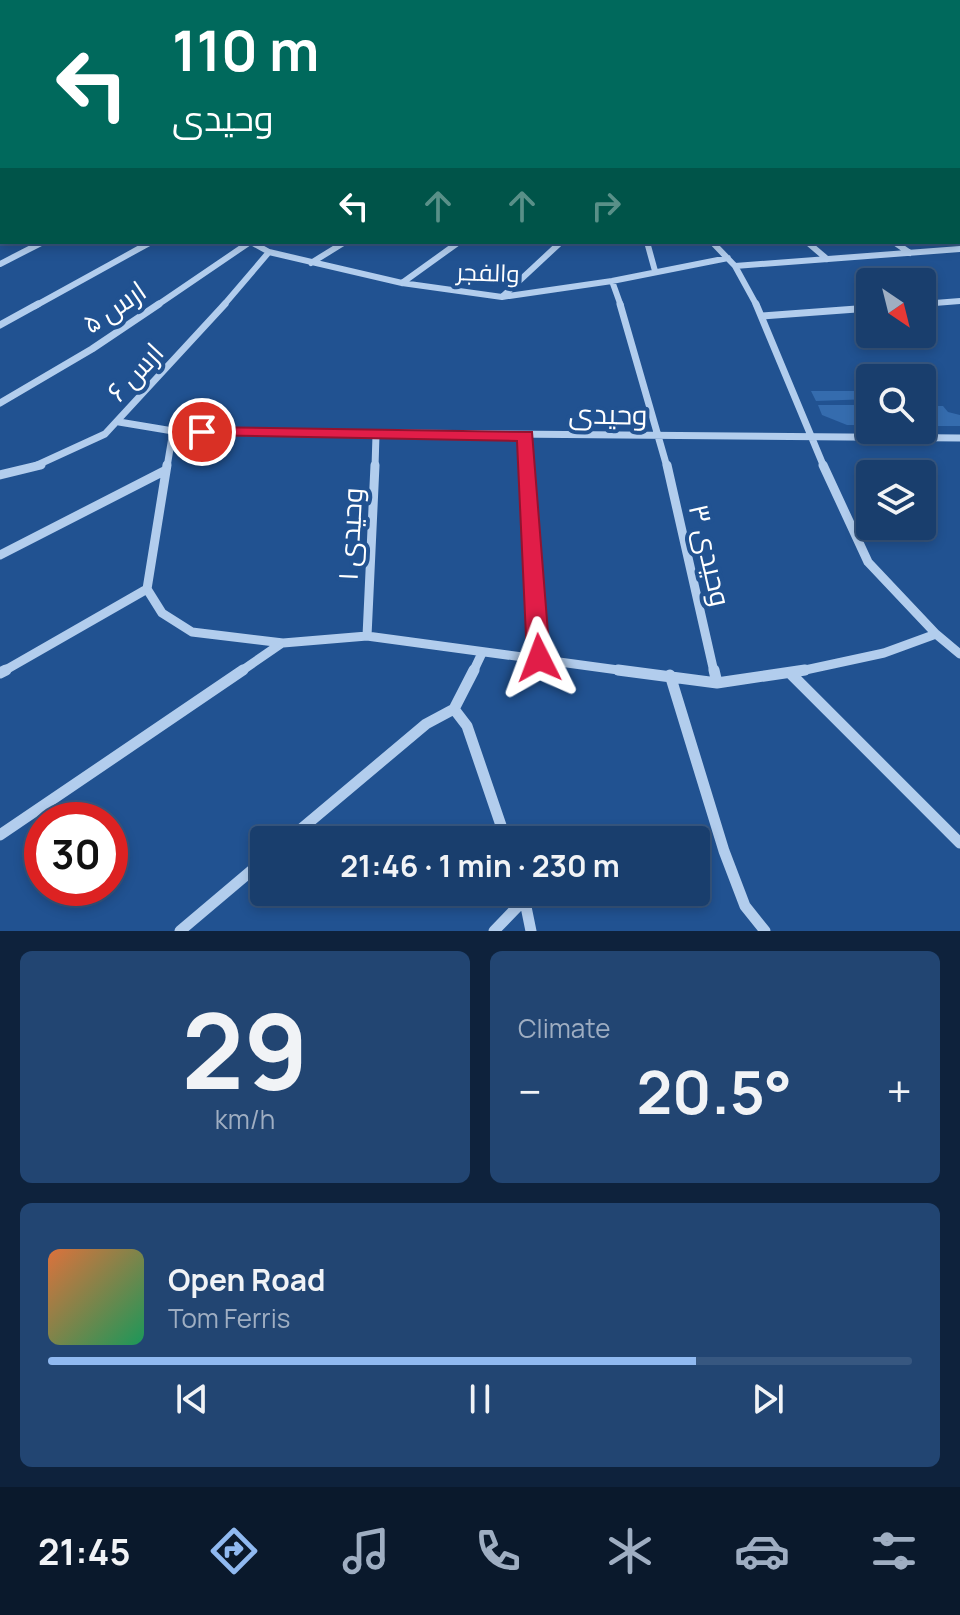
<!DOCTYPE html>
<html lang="en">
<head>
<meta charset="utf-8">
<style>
  :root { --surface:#193e6d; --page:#224572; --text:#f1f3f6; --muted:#9faec2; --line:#375780; --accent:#90b9f0 }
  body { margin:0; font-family:Manrope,Cairo,sans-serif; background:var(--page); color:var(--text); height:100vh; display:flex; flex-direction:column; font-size:30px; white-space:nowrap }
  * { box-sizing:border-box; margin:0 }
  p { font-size:26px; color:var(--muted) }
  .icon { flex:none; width:44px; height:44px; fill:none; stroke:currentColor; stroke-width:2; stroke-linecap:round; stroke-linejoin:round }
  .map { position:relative; height:931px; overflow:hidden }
  .drawer { display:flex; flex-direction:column; gap:20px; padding:20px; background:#0e223c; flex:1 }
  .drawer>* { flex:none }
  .guide { position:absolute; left:0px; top:0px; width:960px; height:244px; box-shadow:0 4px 12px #0003,0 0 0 2px var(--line); background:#00695c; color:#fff; overflow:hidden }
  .needle { width:52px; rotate:145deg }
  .buttons { position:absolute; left:856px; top:268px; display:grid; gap:16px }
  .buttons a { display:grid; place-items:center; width:80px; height:80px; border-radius:8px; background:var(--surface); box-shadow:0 4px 12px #0003,0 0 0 2px var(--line); font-size:40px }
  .speed { position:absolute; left:24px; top:802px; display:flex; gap:16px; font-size:40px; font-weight:700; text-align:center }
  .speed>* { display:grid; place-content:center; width:104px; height:104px; border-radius:50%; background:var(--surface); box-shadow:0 4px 12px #0003,0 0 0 2px var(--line); line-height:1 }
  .speed .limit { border:12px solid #d22; background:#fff; color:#111 }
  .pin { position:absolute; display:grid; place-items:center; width:68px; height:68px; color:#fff; margin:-34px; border:4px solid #fff; border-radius:50%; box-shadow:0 2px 8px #0007 }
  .me { position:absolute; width:88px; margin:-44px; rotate:357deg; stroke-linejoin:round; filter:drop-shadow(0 0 6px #0008) }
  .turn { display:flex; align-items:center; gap:28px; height:168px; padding:0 40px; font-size:36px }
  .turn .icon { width:104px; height:104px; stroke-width:2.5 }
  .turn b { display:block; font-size:56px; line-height:68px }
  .lanes { display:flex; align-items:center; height:76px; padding:0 40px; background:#0003; justify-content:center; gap:40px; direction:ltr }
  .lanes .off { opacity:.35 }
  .big { font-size:60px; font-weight:700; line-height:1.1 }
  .drawer .tile { flex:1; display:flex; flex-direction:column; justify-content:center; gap:12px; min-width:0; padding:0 28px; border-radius:12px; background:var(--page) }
  .drawer .dial { align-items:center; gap:0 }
  .dial b { font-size:104px; line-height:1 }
  .song { display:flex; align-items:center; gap:24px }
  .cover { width:96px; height:96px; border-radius:12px; background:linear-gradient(135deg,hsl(20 70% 55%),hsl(150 70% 35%)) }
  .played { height:8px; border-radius:4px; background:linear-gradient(90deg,var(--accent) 75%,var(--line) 75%) }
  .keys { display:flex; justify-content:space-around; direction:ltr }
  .heat { display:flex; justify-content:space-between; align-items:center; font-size:44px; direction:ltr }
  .drawer .tiles { flex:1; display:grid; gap:20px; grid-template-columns:1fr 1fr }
  .tile:last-child { grid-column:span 2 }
  .trip { position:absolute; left:250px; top:826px; width:460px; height:80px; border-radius:8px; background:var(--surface); box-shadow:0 4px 12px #0003,0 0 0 2px var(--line); font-weight:700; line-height:80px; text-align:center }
  .tabs { display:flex; height:128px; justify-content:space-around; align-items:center; background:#0a192c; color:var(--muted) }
  .tabs .icon { width:56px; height:56px }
  .tabs .selected { color:var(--accent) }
  .tabs b { font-size:36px; color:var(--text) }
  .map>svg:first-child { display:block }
  .green { fill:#356cae }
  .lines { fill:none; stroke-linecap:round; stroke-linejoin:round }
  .stream { stroke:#a6c7ee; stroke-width:3 }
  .street-far4 { stroke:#b2cded; stroke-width:3 }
  .street-far3 { stroke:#b2cded; stroke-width:6 }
  .street-far2 { stroke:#b2cded; stroke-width:7 }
  .street-far1 { stroke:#b2cded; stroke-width:9 }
  .street { stroke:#b2cded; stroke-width:11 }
  .secondary { fill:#deeafa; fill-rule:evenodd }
  .highway { fill:#fff; fill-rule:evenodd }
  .route { fill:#e11d48; stroke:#92132f; stroke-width:2 }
  .labels { text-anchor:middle; stroke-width:8; stroke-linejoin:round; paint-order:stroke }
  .far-street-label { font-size:24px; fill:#fff; stroke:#215291 }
  .street-label { font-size:28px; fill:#fff; stroke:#215291 }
</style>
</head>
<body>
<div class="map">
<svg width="960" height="931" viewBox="0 0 960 931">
  <rect width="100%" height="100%" fill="#215291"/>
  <path class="green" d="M811,391h57l2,8 -54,2z
    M818,405h49l3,20h-23l-25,-10z
    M922,406h21l5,6 12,3v11h-38z"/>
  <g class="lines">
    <path class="stream" d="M889,0l7,2"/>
    <path class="street-far4" d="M291,0l3,2
      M392,0l5,2
      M510,0l3,2
      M532,0l6,2
      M664,0l7,2
      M100,2l23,-2
      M342,2l24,-2
      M602,2l11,-2"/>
    <path class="street-far3" d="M251,242l18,10 133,31 100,14 110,-16 116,-23
      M647,242l8,29
      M712,242l23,24 22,40
      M807,242l20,17
      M894,242l16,11
      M311,263l34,-21
      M0,264l43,-22
      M735,266l225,-17
      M612,281l9,25
      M402,283l57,-41
      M503,296l58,-54
      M922,304l38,-3
      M35,306l116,-64
      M156,306l94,-64
      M223,306l46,-54"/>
    <path class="street-far2" d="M620,304l47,163
      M756,304l68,163
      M762,316l108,-8
      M0,325l38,-21
      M0,403l92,-54 67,-45
      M119,422l54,9 787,7
      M525,435l2,32
      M33,467l72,-33 120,-130
      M167,467l6,-36
      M375,467l1,-32"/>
    <path class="street-far1" d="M167,465l-20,124 15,24 30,19 91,11 84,-7 266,36
      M527,465l12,193
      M667,465l47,207
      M823,465l45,97 68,72
      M0,475l41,-10
      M0,555l166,-85
      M367,636l8,-171
      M2,672l145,-83
      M240,672l42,-29
      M473,672l9,-19
      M796,672l88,-19 52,-19 24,20"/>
    <path class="street" d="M618,670l99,13 88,-13
      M714,670l3,13
      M0,673l6,-3
      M790,673l170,170
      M670,675l54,176 21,55 20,25
      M454,709l13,17 39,114
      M454,709l20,-39
      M0,835l243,-165
      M288,840l138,-116 28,-15
      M523,892l8,39
      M180,931l84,-71
      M494,931l31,-32"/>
    <path class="secondary" d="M958,19h2v4h-2z
      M958,33h2l-2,5z
      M958,69h2v5h-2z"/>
    <path class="highway" d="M733,0h13l2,2h-13z
      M958,78l2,1v9l-2,-1z
      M958,105l2,1v9l-2,-1z"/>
  </g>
  <path class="route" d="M202,427l330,5 18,226 -3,6 -8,2 -8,-2 -4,-6 -10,-217 -321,-6 -3,-3 3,-4z"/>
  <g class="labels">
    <g class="far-street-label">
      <text transform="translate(488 273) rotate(2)" y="8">والفجر</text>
    </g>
    <g class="street-label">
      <text transform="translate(114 307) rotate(-34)" y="10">ارس ۵</text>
      <text transform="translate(135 372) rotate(-47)" y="10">ارس ۶</text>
      <text transform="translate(608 414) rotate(1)" y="10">وحیدی</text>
      <text transform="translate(350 534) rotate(-87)" y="10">وحیدی ۱</text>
      <text transform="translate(710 555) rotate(77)" y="10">وحیدی ۳</text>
    </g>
  </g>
</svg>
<div class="buttons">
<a><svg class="needle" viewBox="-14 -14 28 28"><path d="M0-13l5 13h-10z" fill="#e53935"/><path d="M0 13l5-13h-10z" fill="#9faec2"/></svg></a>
<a><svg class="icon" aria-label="search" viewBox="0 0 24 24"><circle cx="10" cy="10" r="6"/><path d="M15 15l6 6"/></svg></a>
<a><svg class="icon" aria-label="layers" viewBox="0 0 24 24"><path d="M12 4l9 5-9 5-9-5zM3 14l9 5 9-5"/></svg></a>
</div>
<div class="speed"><div class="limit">30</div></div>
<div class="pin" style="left:202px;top:432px;background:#d93025"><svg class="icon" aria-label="arrive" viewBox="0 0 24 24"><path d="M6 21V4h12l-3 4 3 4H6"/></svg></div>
<svg class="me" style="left:539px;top:658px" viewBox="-20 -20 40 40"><path d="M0-17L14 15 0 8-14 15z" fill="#e11d48" stroke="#fff" stroke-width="4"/></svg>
<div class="trip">21:46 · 1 min · 230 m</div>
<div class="guide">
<div class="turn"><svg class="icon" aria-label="left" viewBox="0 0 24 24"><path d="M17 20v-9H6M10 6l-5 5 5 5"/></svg><div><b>110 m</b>وحیدی</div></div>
<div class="lanes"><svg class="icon" aria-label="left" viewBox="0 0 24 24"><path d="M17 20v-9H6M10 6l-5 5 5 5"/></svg><svg class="icon off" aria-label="ahead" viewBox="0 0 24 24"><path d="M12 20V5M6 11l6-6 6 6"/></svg><svg class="icon off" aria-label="ahead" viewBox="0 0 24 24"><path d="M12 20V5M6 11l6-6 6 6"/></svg><svg class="icon off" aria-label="right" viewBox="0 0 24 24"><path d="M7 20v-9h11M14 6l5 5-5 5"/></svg></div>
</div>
</div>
<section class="drawer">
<div class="tiles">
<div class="tile dial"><b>29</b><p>km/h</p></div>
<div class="tile"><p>Climate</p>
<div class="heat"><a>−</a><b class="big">20.5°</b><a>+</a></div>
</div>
<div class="tile">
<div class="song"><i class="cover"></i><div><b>Open Road</b><p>Tom Ferris</p></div></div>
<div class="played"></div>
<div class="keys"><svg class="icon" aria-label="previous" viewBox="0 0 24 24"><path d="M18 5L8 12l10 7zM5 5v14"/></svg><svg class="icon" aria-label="pause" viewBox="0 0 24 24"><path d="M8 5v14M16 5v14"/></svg><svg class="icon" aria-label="next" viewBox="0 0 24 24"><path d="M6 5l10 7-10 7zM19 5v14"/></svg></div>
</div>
</div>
</section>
<nav class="tabs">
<b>21:45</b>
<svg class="icon selected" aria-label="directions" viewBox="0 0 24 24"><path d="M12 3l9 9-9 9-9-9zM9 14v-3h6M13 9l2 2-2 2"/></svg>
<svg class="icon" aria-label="music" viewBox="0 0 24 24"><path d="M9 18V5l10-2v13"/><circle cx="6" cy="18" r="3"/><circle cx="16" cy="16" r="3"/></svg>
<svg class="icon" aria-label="phone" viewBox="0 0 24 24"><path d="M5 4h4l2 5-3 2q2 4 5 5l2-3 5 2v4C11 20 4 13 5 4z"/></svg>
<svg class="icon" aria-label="climate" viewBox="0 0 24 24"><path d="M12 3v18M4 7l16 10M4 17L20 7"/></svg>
<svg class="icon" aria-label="car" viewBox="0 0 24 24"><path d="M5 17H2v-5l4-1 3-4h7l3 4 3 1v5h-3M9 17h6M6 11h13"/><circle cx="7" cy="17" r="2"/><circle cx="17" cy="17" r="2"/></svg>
<svg class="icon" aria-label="filters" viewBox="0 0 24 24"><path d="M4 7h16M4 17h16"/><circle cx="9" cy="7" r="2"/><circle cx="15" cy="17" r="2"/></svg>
</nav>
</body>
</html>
